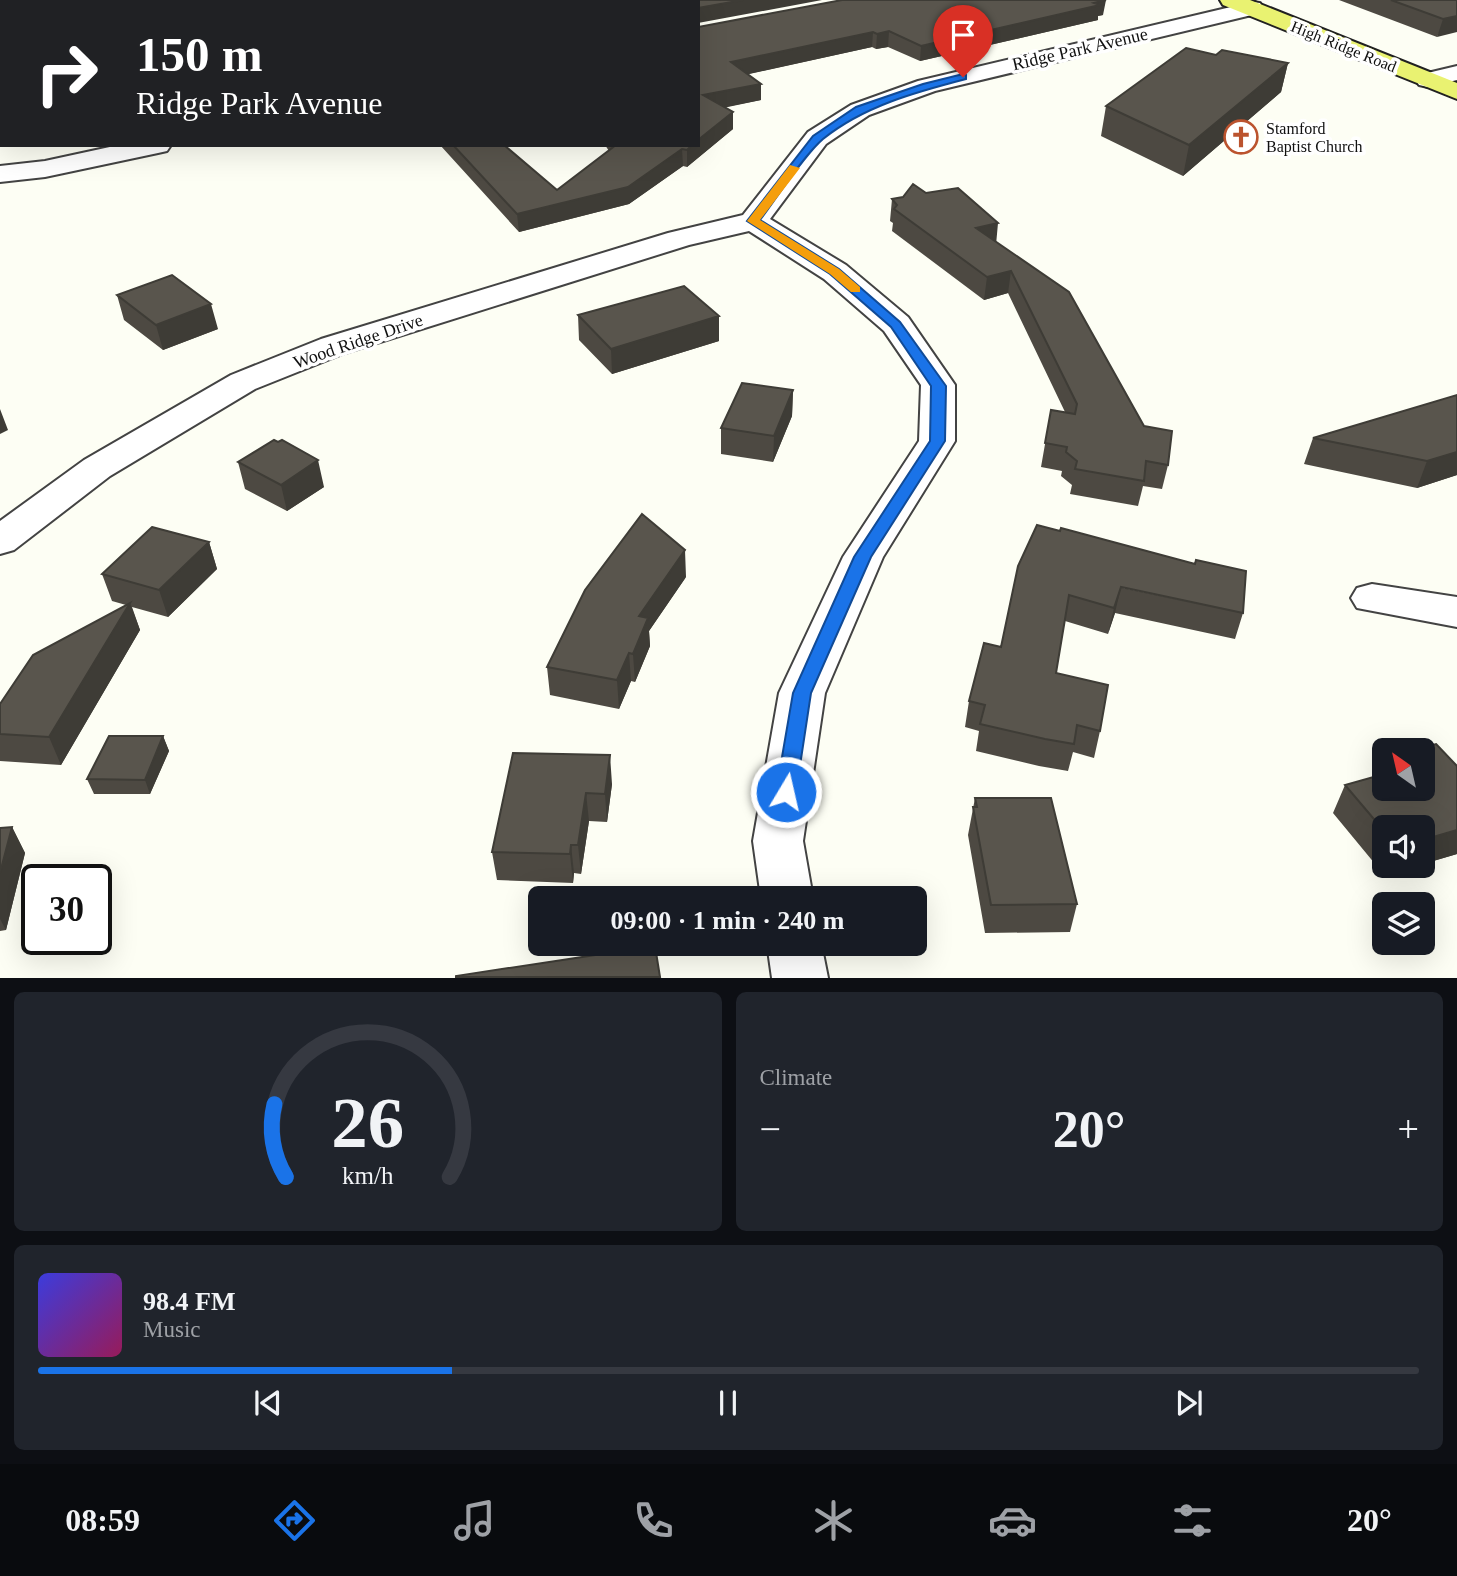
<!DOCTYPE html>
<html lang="en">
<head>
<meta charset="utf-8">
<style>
  :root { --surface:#171b24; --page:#20242c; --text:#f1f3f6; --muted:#9ea1a6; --line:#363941; --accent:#1a73e8 }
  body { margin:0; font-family:"Times New Roman",serif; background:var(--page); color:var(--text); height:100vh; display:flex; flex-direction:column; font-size:26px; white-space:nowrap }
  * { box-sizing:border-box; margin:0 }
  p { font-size:23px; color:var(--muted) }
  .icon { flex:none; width:38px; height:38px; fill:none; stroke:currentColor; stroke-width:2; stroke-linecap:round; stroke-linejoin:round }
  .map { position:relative; height:978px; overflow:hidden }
  .sheet { display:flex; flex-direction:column; gap:14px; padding:14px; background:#0d0f14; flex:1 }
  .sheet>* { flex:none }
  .hud { position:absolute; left:0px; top:0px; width:700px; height:147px; box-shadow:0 7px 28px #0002; background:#202124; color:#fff; overflow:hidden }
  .needle { width:46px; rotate:326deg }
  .controls { position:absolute; left:1372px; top:738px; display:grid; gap:14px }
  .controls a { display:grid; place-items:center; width:63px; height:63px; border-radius:10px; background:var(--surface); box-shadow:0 7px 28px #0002; font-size:35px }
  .speed { position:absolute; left:21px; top:864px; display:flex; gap:14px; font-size:35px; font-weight:700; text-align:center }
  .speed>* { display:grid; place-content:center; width:91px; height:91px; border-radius:50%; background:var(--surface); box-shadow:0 7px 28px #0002; line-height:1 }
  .speed .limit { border:4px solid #111; border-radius:10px; background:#fff; color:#111 }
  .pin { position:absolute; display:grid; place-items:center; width:60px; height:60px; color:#fff; margin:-72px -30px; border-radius:50% 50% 50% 0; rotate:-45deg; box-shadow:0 0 7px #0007 }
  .pin .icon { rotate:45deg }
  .me { position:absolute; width:77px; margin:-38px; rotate:9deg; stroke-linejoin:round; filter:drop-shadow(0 0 5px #0008) }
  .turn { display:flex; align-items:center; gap:24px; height:147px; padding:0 21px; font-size:32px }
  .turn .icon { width:91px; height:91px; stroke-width:2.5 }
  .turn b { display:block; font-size:49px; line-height:60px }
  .big { font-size:52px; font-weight:700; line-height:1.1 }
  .sheet .card { flex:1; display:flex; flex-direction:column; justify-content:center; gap:10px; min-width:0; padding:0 24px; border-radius:10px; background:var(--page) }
  .sheet .dial { align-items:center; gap:0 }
  .dial svg { height:182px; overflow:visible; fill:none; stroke:var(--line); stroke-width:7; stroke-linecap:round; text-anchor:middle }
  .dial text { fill:var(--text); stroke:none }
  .song { display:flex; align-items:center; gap:21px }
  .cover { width:84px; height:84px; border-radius:10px; background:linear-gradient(135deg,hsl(240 70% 55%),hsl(330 70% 35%)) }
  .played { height:7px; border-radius:4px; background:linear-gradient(90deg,var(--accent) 30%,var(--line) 30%) }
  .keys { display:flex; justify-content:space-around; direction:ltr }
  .heat { display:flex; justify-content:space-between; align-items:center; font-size:38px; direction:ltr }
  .sheet .tiles { flex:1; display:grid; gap:14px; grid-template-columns:1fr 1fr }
  .card:last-child { grid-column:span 2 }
  .trip { position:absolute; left:528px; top:886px; width:399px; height:70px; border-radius:10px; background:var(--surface); box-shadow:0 7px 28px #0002; font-weight:700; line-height:70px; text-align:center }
  .tab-bar { display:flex; height:112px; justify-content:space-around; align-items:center; background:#090b0e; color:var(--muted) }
  .tab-bar .icon { width:49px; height:49px }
  .tab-bar .current { color:var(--accent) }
  .tab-bar b { font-size:32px; color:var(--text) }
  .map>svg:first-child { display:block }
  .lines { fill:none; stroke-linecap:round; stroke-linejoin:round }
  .stream { fill:#456bc7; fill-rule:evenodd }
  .street-casing { stroke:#434343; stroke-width:4 }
  .primary-casing { stroke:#212121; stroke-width:4 }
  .street { fill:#fff; fill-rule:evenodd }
  .primary { fill:#e9f271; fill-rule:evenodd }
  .wall { fill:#4d4942 }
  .shaded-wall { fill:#3e3c36 }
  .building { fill:#59554d; stroke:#3e3c36; stroke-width:2 }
  .route { fill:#1a73e8; stroke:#114b97; stroke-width:2 }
  .slow { fill:#f59e0b }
  .labels { text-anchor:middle; stroke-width:7; stroke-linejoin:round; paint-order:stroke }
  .far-street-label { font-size:16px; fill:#101010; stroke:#fff }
  .far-poi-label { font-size:16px; fill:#101010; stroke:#fff; text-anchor:start }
  .street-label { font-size:18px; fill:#101010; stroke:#fff }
</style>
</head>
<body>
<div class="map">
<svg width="1457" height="978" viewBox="0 0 1457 978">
  <rect width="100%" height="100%" fill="#fdfef4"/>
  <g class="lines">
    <path class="stream" d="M82,0h8l-9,2z
      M0,44h2v6h-2z"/>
    <defs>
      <path id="street" d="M1252,2l8,1 3,5 -3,5 -325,78 -66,24 -43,29 -56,75 76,46 62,52 47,68v56l-72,116 -58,136 -22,148 10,57h-52l-8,-57 26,-148 64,-136 76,-116 2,-56 -37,-54 -60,-52 -75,-48 -60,14 -344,108 -90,36 -145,87 -96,74 -14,4v-33l84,-61 147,-85 90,-36 347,-106 75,-18 65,-83 43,-27 67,-24z
        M1457,66v14l-29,7 -9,-2 -3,-5 3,-5z
        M119,145h52l-4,6 -9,2 -113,24 -45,5v-16l45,-5z
        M1372,584l85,13v30l-100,-19 -6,-10 6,-10z
        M767,943h54l7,35h-56z"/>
      <path id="primary" d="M1220,0h30l207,83v16l-234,-94z"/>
    </defs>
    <use href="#street" class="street-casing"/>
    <use href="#primary" class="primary-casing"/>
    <use href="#street" class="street"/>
    <use href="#primary" class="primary"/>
  </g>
  <path class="wall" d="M1339,0h118l-20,37z
    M1103,15l-5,1v4l-178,41 -32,-14 -12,2 -4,-2 -124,27 13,10v16l-36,7 8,5v17l-46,38 -4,-1 -54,38 -110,28 -79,-87h64l53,45 52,-39 -4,-6h93v-118z
    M1216,55l72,8 -7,29 -98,84 -82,-40 5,-30z
    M892,199l104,43 148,184 24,39 -6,24 -19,-3 -5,20 -68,-12 2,-9 -11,-9 1,-5 -21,-4 10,-57 14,2 -57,-119 -24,7 -92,-69 1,-8 -3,-2z
    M117,295l101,34 -55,21 -39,-30z
    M578,315l141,26 -107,33 -33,-34z
    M793,390l-1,26 -19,46 -52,-8v-26z
    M1457,395v80l-40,13 -113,-24 9,-26z
    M238,462l86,25 -37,24 -42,-22z
    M209,542l8,27 -49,48 -36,-10 8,23 -79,135 -61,-4v-57l126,-99 -14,-4 -10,-27z
    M1018,566l225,47 -8,26 -120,-26 -7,21 -43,-13 -9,52 44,58 -6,27 -21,-6 -5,19 -29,-5 -63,-15 3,-20 -14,-4 4,-26 32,-54z
    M686,577l-37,54 1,15 -15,36 -4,-1 -12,28 -69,-14 -3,-28z
    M163,736l6,15 -19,43h-56l-7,-15z
    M513,753l99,31 -5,38 -18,-1 -8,53 -7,-1 -1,10 -76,-3 -5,-28z
    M1384,758v31l73,-23v88l-34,10v-36h-39v38h32l-31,10 -52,-63 12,-28 28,-8 8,-18z
    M975,798l102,106 -7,28 -85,1 -17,-98z
    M12,827l13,26 -19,77 -6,1v-103z"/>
  <path class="shaded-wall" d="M743,0h79l-124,23v-15z
    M1106,0l-3,15 -5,1v4l-178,41 1,-15z
    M1457,16v16l-20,5 6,-18z
    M889,31l-1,16 -12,2 1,-15z
    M873,32l-1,15 -141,31v-16z
    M1288,63l-7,29 -98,84 6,-31z
    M761,84v16l-57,12 -1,-17z
    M733,112v17l-46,38v-17l5,-5h6v-5z
    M682,149l1,17 -54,38 -110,28 -2,-18z
    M998,223l-2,22 -20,-17z
    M1011,271l-3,22 -24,7 3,-23z
    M211,304l7,25 -55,21 -7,-25z
    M719,316v25l-107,33 -1,-25z
    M793,390l-1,26 -19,46 1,-26z
    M0,409l8,21 -8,4z
    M1457,443v32l-40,13 10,-27z
    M318,460l6,27 -37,24 -6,-26z
    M209,542l8,27 -49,48 -9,-27z
    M685,550l1,27 -37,54 1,15 -15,36 -2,-28 6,-38z
    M1121,587l-6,26 -7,21 6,-26z
    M130,603l10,27 -79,135 -12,-28z
    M629,653l2,28 -12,28 -2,-29z
    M163,736l6,15 -19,43 -5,-14z
    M610,755l2,29 -5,38 -2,-28z
    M586,793l3,28 -8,53 -3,-29z
    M12,827l13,26 -19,77 -6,-11v-46z
    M1457,830v24l-34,10v-24z
    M571,845l3,28 -1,10 -3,-29z
    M1389,866h27l-31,10z"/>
  <path class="building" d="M253,0h490l-45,8v-6h-454z
    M842,0h264l-12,3 6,2 -179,41 -32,-15 -12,3 -4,-2 -142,30 30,22 -58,11 30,17 -35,28v-113z
    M1391,0h66v16l-14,3z
    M1186,48l30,7 6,-5 66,13 -99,82 -83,-39z
    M453,145h51l53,45 59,-45h76l-5,5 -5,-1 -54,38 -111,27z
    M913,184l13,9 32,-5 40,35 -22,5 93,64 75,134 28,5 -4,34 -22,-4 -2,20 -69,-12 2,-8 -11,-9 1,-5 -22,-4 6,-33 24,4 2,-10 -66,-133 -24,6 -93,-68 3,-4 -5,-6 11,-2z
    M172,275l39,29 -55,21 -39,-30z
    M684,286l35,30 -108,33 -33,-34z
    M742,383l51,7 -19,46 -53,-8z
    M1457,395v57l-30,9 -114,-23z
    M274,440l4,2 4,-2 36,20 -37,25 -43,-23z
    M642,514l43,36 -46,66 9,2 -15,36 -4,-1 -12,27 -70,-13 38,-77z
    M1037,525l23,6 1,-3 134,36 1,-4 50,11 -3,42 -122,-26 -7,21 -45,-13 -13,78 52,12 -8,46 -23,-6 -3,19 -29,-5 -65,-15 5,-19 -16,-4 15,-58 17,4 17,-81z
    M152,527l57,15 -50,48 -57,-16z
    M130,603l-81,134 -49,-3v-30l33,-49z
    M109,736h54l-18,44 -58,-1z
    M1436,744l21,22v64l-34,10v-12h-39v3l-39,-46 39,-11v15h39v-38h-13z
    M513,753l97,2 -5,39 -19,-1 -8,52h-7l-1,9 -78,-2z
    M975,798h76l26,106 -86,1 -18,-98h4z
    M12,827l-12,46v-45z
    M655,946l5,31h-204v-1z"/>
  <path class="route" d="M963,74l3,1v4c-50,13 -102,27 -143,60 -19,16 -47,60 -63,81l79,49 61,53 46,64 -1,55 -74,116 -60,136 -15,99 -3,5 -7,3 -7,-3 -3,-5 17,-99 61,-136 76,-116 1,-55 -40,-59 -61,-53 -83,-53 66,-85 43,-29 67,-23z"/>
  <path class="slow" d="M790,165l10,3 -40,52 79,49 21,18v5h-9l-21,-18 -83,-53z"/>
  <defs>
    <symbol id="church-ring" viewBox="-11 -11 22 22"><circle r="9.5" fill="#fff" stroke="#bb532e" stroke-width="1.5"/><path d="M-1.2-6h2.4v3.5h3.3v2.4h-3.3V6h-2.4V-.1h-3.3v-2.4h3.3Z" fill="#bb532e"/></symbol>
  </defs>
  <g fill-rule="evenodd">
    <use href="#church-ring" x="1222" y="118" width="38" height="38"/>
  </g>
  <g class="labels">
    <g class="far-street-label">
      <text transform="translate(1344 46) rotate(22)" y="6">High Ridge Road</text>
    </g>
    <g class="far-poi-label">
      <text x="1266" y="134">Stamford<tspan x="1266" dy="18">Baptist Church</tspan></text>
    </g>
    <g class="street-label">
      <text transform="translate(1080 49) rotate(-13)" y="6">Ridge Park Avenue</text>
      <text transform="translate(358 341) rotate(-19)" y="6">Wood Ridge Drive</text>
    </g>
  </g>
</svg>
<div class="controls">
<a><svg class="needle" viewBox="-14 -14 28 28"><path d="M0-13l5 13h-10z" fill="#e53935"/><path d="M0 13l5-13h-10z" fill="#9ea1a6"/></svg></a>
<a><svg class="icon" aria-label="sound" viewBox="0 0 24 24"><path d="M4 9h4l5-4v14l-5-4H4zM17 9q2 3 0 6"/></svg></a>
<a><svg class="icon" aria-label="layers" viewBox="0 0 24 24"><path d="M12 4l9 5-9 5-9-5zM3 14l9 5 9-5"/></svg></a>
</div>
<div class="speed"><div class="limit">30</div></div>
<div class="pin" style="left:963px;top:77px;background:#d93025"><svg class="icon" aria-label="arrive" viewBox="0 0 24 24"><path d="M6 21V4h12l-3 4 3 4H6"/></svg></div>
<svg class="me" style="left:786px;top:792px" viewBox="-20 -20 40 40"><circle r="17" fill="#1a73e8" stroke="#fff" stroke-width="3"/><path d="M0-11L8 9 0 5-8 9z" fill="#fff"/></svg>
<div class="trip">09:00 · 1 min · 240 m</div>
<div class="hud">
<div class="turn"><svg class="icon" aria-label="right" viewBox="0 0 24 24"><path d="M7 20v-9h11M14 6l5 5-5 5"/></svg><div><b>150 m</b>Ridge Park Avenue</div></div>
</div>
</div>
<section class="sheet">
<div class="tiles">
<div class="card dial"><svg viewBox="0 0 100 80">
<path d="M14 69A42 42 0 1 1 86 69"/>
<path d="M14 69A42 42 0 0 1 9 37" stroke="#1a73e8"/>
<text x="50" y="56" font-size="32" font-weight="700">26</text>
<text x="50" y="72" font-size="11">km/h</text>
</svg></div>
<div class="card"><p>Climate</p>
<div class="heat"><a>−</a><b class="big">20°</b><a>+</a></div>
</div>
<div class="card">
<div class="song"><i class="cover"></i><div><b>98.4 FM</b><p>Music</p></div></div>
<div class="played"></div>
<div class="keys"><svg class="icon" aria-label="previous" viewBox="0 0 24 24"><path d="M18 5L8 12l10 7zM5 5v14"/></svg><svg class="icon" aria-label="pause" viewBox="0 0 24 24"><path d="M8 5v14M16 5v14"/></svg><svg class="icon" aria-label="next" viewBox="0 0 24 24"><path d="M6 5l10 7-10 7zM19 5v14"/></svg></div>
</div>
</div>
</section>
<nav class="tab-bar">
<b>08:59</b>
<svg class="icon current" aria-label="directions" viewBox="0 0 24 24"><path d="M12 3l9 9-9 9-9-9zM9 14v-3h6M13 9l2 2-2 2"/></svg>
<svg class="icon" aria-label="music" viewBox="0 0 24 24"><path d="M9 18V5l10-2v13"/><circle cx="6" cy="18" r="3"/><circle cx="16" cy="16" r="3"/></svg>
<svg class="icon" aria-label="phone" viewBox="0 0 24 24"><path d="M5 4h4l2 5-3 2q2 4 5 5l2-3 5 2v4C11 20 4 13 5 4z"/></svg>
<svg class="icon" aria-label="climate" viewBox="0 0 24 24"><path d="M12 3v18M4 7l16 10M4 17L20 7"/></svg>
<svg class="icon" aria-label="car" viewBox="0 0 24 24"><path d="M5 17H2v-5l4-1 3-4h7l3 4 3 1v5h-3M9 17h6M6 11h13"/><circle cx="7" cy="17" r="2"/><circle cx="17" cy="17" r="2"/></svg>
<svg class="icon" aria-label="filters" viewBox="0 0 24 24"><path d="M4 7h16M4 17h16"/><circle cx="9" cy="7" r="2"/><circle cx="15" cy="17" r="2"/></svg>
<b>20°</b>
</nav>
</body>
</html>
